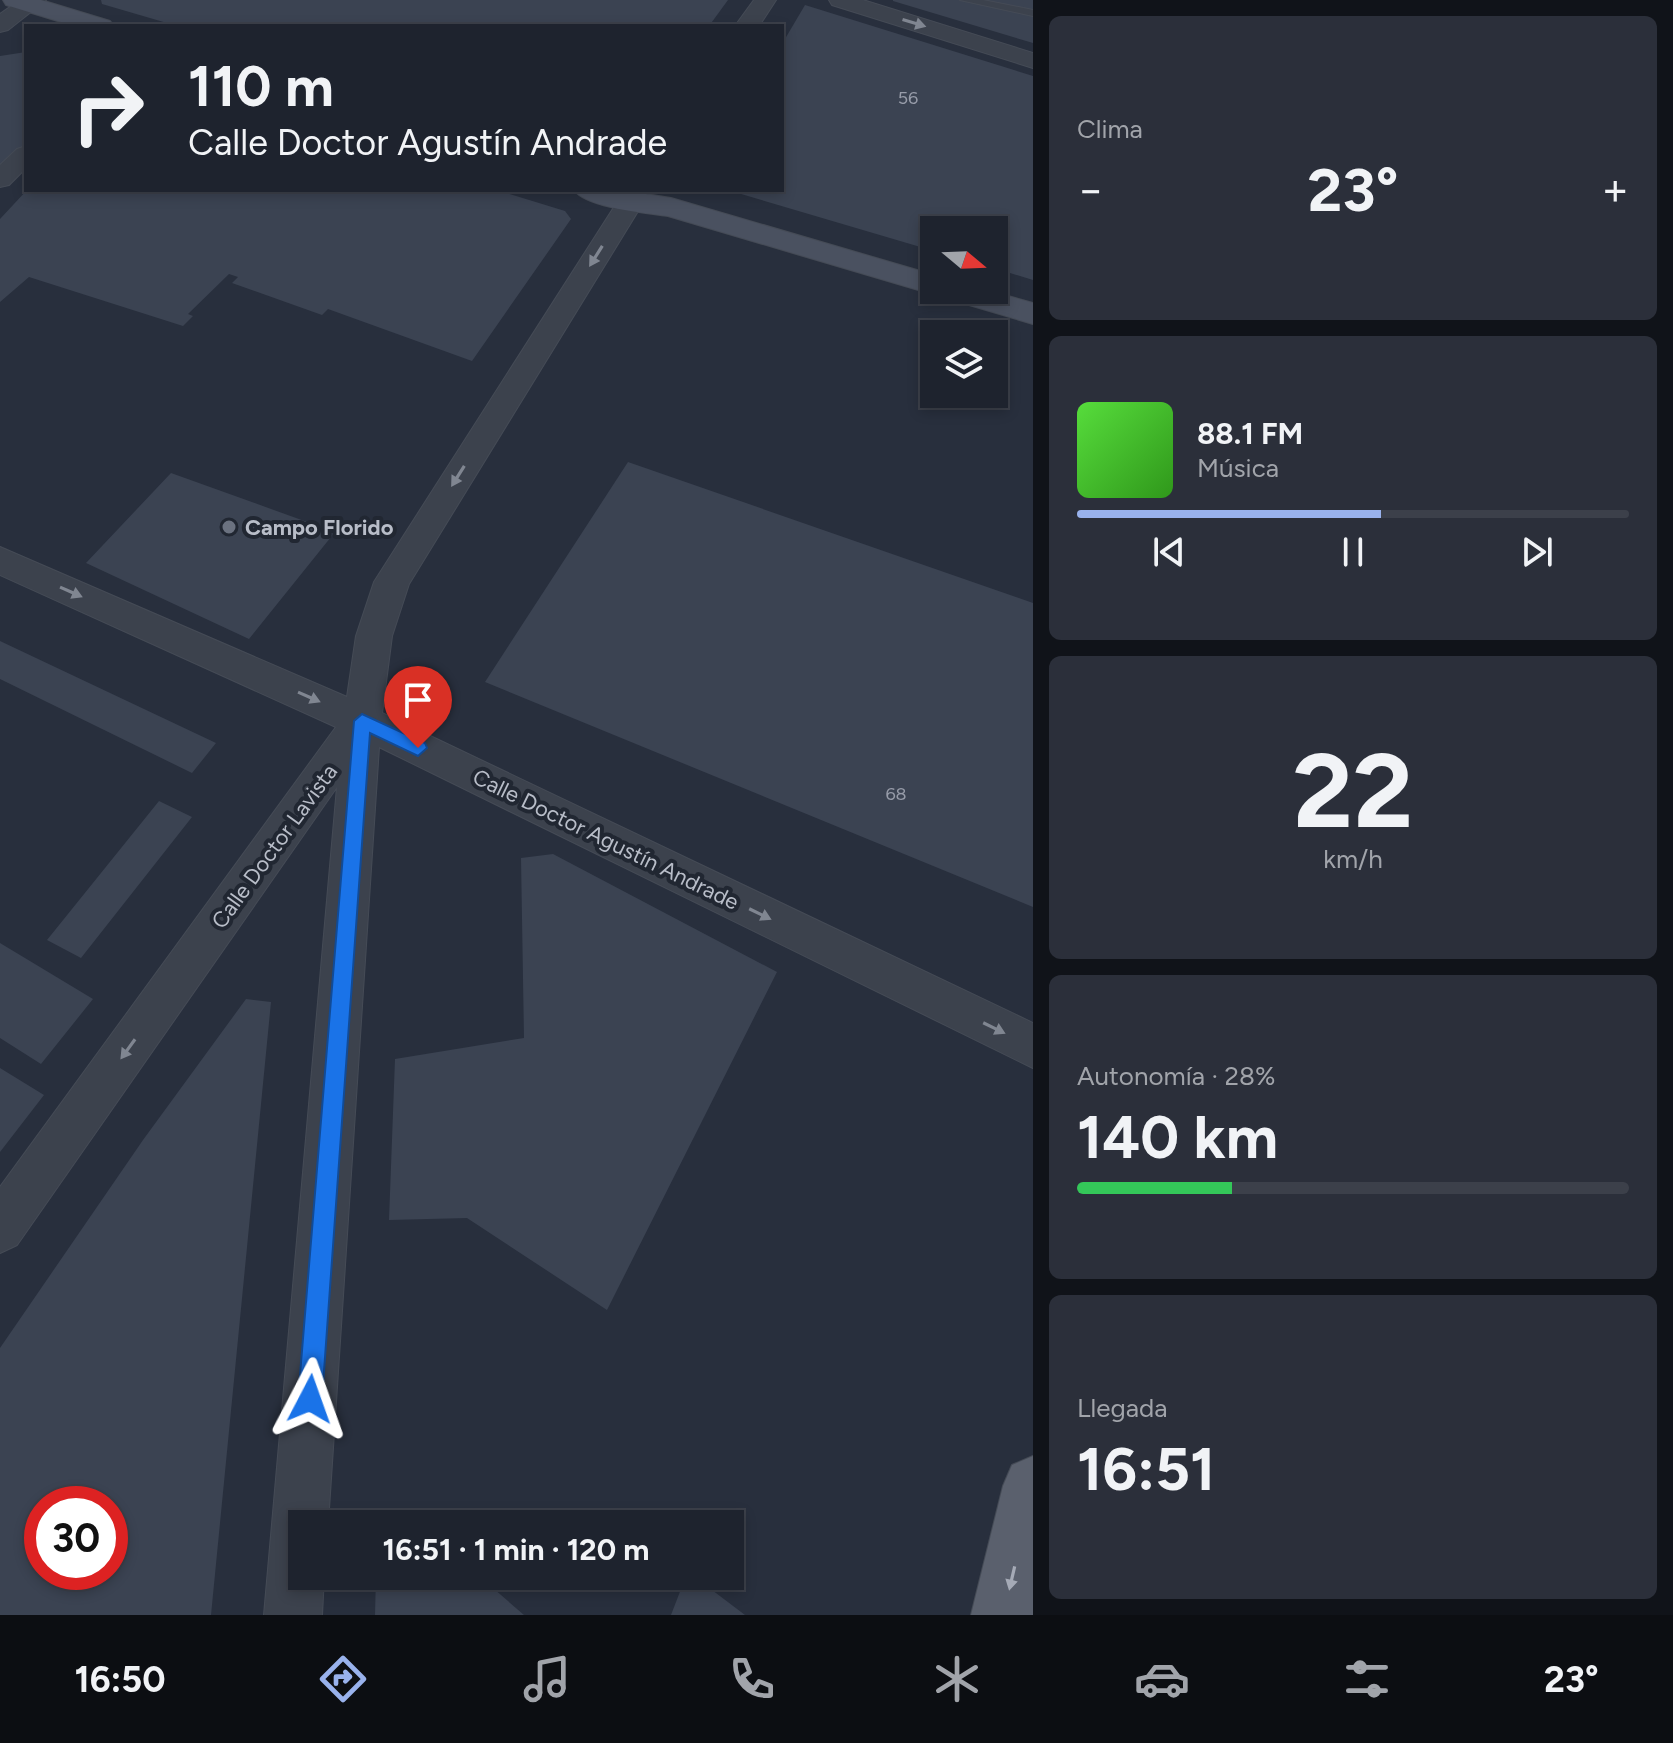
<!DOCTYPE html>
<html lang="es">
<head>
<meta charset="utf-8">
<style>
  :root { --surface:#1e232e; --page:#2b2f3a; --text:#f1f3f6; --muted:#a1a4aa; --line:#3c404a; --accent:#99b2ec }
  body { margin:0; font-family:Figtree,sans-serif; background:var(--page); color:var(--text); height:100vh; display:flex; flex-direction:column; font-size:30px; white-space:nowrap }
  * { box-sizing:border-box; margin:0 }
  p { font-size:26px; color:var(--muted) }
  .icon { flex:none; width:44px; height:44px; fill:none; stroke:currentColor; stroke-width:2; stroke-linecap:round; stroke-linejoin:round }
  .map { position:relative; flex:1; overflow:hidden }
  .drawer { display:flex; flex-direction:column; gap:16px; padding:16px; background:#101319; width:640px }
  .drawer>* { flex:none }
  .banner { position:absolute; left:24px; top:24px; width:760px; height:168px; border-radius:0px; box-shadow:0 4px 12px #0003,0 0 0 2px var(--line); background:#1e232e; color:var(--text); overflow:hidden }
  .needle { width:52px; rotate:109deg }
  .buttons { position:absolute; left:920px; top:216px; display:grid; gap:16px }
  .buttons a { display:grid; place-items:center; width:88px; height:88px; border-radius:0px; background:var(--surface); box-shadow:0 4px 12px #0003,0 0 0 2px var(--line); font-size:40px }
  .speed { position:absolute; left:24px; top:1486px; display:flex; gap:16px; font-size:40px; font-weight:700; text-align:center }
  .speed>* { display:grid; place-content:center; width:104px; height:104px; border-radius:50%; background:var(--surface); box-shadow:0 4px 12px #0003,0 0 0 2px var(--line); line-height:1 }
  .speed .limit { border:12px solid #d22; background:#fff; color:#111 }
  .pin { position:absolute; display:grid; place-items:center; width:68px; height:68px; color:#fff; margin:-82px -34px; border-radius:50% 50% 50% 0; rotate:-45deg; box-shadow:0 0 8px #0007 }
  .pin .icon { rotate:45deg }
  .me { position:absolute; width:88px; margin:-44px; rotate:4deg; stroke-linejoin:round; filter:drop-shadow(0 0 6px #0008) }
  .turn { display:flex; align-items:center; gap:28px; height:168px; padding:0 32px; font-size:36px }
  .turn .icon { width:104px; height:104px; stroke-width:2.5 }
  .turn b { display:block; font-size:56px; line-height:68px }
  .big { font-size:60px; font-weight:700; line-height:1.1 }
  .drawer .card { flex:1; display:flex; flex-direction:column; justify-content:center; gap:12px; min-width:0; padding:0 28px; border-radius:12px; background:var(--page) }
  .drawer .dial { align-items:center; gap:0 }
  .dial b { font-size:104px; line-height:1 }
  .song { display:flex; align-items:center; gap:24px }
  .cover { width:96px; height:96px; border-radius:12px; background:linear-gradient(135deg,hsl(110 70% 55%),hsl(110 70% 35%)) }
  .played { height:8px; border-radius:4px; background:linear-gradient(90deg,var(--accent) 55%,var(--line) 55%) }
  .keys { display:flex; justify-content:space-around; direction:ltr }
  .heat { display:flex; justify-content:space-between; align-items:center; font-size:44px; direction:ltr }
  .charge { height:12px; border-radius:6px; background:linear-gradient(90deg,#34c759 28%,var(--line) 0) }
  .trip { position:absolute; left:288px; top:1510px; width:456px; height:80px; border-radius:0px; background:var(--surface); box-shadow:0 4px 12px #0003,0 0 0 2px var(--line); font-weight:700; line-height:80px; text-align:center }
  .menu { display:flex; height:128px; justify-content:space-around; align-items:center; background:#0c0e12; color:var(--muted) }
  .menu .icon { width:56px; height:56px }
  .menu .on { color:var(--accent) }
  .menu b { font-size:36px; color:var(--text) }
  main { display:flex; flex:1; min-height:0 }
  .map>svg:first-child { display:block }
  .building { fill:#3b4352; fill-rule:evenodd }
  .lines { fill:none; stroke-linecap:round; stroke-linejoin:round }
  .service-casing { stroke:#454b56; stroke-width:2 }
  .minor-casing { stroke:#454b56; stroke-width:2 }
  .secondary-casing { stroke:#454b56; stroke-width:2 }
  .primary-casing { stroke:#454b56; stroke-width:2 }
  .service { fill:#3c424d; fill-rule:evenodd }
  .minor { fill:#3c424d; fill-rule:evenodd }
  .secondary { fill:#4a5160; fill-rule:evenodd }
  .primary { fill:#5a606d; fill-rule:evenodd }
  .oneway { fill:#808691 }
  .oneway2 { fill:#a5aab6 }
  .route { fill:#1a73e8; stroke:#114b97; stroke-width:2 }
  .worship-dot { fill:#6b7280; stroke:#212732; stroke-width:3 }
  .labels { text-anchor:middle; stroke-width:8; stroke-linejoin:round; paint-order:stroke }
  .number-label { font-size:18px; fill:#979ca9 }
  .poi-label { font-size:22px; font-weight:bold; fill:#b8bdc8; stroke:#212732; text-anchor:start }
  .street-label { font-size:22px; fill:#b8bdc8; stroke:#212732 }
</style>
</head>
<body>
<main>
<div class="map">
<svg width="1033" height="1615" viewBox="0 0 1033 1615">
  <rect width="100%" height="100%" fill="#282f3d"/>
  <path class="building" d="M101,0h627l-19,26h-545l3,-3 -65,-19z
    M1033,0v43l-140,-42v-1z
    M805,5l228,71v204l-39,-12v-38h-60v21l-203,-60 51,-1v-146z
    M26,52v94l-26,26v-116z
    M27,190h470l68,21 6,8 -99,142 -144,-52 -6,6 -90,-32 6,-6 -9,-3 -41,40 5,2 -10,10 -154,-49 -29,25v-83z
    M628,462l405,141v304l-548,-225z
    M171,473l164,59 -86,107 -163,-76z
    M0,641l216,102 -24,30 -192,-94z
    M159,801l33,16 -111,141 -34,-18z
    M553,854l224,118 -170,338 -140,-92 -78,2 6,-161 129,-21 -3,-180z
    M0,943l93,56 -52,65 -41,-26z
    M246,999l25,3 -60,613h-211v-267l143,-208zM42,1504h68v68h-68z
    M0,1068l44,27 -44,57z
    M376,1576h103l45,39h-149z
    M686,1576l26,14 33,25h-74z"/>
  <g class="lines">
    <defs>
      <path id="service" d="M960,0h23l50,10v6z"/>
      <path id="minor" d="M20,0h26l-38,30 -8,2v-18z
        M754,0h22l-17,26h-24z
        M829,0h34l170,53v15l-201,-63z
        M26,146v22l-17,17 -9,2v-22l17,-16z
        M625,190h26l-242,394 -17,52 -10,77 651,310v45l-654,-321 -51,777h-26v52h22l-2,39h-58l73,-828 -320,458 -17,8v-66l336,-460 -336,-152v-28l347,150 9,-61 18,-54z"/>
      <path id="secondary" d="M3,0h38l69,21 4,5h-40l-68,-21z
        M574,190h47l50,8 263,77v15h53l46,13v21l-365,-108c-22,-3 -81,-8 -94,-26z"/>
      <path id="primary" d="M1033,1456v159h-62l32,-129 9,-21z"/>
    </defs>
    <use href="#service" class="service-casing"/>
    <use href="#minor" class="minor-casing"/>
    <use href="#secondary" class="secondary-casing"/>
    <use href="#primary" class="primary-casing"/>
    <use href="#service" class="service"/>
    <use href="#minor" class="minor"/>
    <use href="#secondary" class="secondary"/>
    <use href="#primary" class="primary"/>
  </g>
  <defs><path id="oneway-solid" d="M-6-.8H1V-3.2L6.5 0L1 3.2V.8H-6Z" transform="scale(2)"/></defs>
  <g class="oneway">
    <use href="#oneway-solid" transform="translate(914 23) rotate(17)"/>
    <use href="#oneway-solid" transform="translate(596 256) rotate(122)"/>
    <use href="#oneway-solid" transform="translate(458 476) rotate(122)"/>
    <use href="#oneway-solid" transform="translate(71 592) rotate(24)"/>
    <use href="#oneway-solid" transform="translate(309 697) rotate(24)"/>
    <use href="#oneway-solid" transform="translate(760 914) rotate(26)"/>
    <use href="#oneway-solid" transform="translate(994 1028) rotate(26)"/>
    <use href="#oneway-solid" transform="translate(128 1049) rotate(126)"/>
  </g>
  <use class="oneway2" href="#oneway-solid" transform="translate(1012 1578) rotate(103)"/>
  <path class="route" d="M362,714l63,29 2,5 -9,8 -48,-23 -48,666 -3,9 -9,3 -8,-3 -4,-9 56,-678z"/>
  <circle class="worship-dot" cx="229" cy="527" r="8"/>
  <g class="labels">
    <g class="number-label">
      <text x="908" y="104">56</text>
      <text x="896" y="800">68</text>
    </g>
    <g class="poi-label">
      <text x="245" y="535">Campo Florido</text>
    </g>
    <g class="street-label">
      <text transform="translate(606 839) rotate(26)" y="8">Calle Doctor Agustín Andrade</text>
      <text transform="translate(274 846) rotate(-54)" y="8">Calle Doctor Lavista</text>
    </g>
  </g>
</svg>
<div class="buttons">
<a><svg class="needle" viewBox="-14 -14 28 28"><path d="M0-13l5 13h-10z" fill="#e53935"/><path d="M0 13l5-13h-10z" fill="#a1a4aa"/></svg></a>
<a><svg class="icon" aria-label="layers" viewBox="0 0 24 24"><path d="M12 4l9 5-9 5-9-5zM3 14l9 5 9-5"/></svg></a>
</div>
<div class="speed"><div class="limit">30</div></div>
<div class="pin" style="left:418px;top:748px;background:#d93025"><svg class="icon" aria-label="arrive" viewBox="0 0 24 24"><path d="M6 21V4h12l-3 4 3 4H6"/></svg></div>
<svg class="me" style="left:310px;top:1399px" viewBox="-20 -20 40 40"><path d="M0-17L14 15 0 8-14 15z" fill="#1a73e8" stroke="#fff" stroke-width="4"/></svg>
<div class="trip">16:51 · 1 min · 120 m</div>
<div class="banner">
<div class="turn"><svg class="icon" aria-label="right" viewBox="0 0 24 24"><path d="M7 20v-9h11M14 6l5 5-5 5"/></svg><div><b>110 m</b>Calle Doctor Agustín Andrade</div></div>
</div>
</div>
<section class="drawer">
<div class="card"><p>Clima</p>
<div class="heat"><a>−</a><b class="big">23°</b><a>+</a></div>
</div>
<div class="card">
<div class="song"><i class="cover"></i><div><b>88.1 FM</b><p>Música</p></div></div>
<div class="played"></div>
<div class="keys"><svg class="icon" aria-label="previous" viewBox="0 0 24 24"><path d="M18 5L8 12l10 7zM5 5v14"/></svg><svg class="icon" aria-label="pause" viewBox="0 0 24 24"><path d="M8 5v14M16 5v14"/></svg><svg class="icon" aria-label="next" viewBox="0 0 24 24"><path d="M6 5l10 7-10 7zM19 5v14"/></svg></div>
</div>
<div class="card dial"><b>22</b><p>km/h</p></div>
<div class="card"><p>Autonomía · 28%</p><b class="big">140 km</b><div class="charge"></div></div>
<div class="card"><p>Llegada</p><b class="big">16:51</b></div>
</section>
</main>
<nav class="menu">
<b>16:50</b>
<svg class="icon on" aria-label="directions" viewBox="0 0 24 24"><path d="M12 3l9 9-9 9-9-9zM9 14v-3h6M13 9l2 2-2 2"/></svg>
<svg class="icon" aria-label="music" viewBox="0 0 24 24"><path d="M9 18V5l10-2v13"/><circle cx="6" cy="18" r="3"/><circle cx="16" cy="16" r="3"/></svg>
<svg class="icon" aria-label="phone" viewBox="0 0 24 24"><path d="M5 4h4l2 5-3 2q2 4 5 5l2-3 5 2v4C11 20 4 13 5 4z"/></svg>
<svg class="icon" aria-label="climate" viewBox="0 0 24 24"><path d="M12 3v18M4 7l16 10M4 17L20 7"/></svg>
<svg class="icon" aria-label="car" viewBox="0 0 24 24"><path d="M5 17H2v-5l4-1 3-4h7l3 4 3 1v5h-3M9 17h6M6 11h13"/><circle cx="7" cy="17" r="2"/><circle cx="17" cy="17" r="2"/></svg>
<svg class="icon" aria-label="filters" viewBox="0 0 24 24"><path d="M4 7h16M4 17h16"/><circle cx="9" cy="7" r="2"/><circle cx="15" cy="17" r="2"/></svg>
<b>23°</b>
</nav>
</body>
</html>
